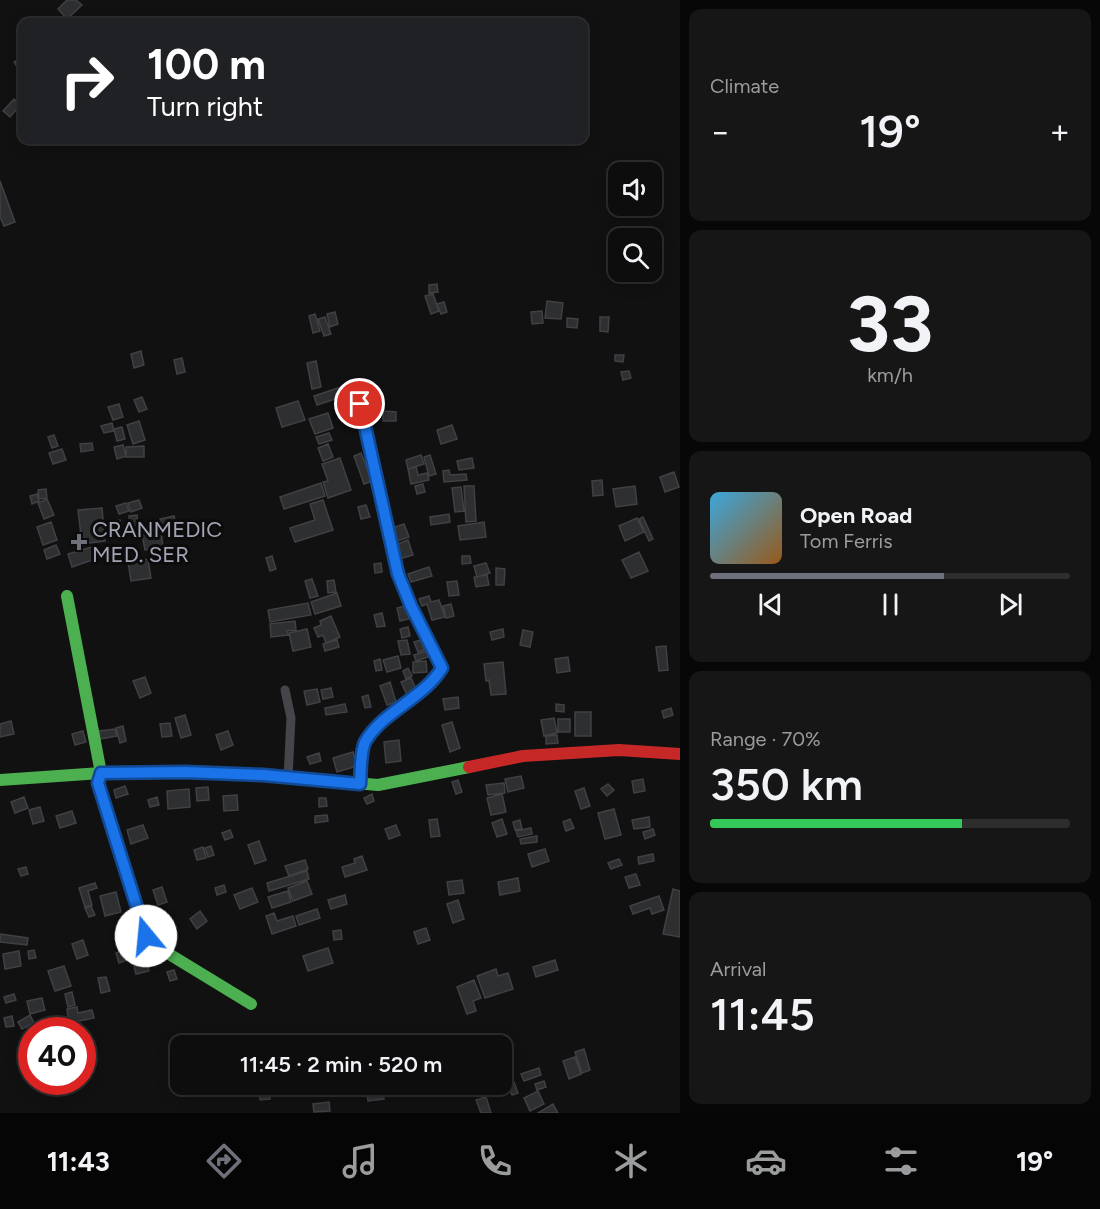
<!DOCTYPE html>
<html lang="en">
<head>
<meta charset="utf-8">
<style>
  :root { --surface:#0d0d0d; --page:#161616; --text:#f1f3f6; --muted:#9a9c9d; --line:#2d2d2e; --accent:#6f717a }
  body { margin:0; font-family:Figtree,sans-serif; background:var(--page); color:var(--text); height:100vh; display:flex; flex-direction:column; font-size:22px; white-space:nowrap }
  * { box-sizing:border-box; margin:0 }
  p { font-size:20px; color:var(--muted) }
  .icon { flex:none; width:33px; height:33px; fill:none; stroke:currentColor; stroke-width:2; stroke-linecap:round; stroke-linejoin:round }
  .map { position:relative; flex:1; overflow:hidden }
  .side { display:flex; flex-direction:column; gap:9px; padding:9px; background:#070707; width:420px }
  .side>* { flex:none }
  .hud { position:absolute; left:18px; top:18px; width:570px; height:126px; border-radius:12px; box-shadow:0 3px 15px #0003,0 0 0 2px var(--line); background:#202124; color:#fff; overflow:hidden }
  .buttons { position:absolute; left:608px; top:162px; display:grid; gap:12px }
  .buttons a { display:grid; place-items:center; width:54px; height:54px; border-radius:12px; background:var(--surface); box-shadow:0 3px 15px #0003,0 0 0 2px var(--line); font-size:30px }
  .speed { position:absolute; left:18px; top:1017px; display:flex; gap:12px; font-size:30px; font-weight:700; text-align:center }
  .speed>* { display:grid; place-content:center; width:78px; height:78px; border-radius:50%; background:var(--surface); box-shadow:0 3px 15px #0003,0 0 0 2px var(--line); line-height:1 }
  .speed .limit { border:9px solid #d22; background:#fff; color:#111 }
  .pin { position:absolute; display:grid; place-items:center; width:51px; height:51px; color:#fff; margin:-26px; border:3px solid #fff; border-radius:50%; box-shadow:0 2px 6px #0007 }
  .me { position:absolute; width:66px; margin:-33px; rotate:343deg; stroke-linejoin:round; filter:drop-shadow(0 0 4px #0008) }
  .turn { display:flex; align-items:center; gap:21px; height:126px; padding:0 30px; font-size:27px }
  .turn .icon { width:78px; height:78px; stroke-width:2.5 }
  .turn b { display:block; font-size:42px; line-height:51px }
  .big { font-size:45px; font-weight:600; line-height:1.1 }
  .side .card { flex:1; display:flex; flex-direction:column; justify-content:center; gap:9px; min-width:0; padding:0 21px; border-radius:12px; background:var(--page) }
  .side .dial { align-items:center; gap:0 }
  .dial b { font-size:78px; line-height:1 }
  .song { display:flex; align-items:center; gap:18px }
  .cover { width:72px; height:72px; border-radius:9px; background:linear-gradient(135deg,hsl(200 70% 55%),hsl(30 70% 35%)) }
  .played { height:6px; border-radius:3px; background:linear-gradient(90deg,var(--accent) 65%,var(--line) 65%) }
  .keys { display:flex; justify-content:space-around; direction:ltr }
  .heat { display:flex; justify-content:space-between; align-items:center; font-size:33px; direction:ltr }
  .charge { height:9px; border-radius:4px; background:linear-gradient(90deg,#34c759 70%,var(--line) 0) }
  .trip { position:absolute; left:170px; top:1035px; width:342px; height:60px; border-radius:12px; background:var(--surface); box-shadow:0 3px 15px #0003,0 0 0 2px var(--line); font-weight:600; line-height:60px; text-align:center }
  .tab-bar { display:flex; height:96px; justify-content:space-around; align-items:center; background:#050505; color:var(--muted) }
  .tab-bar .icon { width:42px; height:42px }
  .tab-bar .on { color:var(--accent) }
  .tab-bar b { font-size:27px; color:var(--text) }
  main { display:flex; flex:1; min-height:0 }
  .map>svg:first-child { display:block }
  .building { fill:#2e2f31; stroke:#404045; stroke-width:1.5 }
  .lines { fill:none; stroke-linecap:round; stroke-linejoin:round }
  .street { stroke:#45464a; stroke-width:9 }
  .fast { stroke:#4caf50; stroke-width:12 }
  .jam { stroke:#c62828; stroke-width:12 }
  .route-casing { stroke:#114b97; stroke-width:15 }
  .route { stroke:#1a73e8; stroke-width:10 }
  .poi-dot { fill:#6f717a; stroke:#0c0c0d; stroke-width:2 }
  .labels { text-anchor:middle; stroke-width:6; stroke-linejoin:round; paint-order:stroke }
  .poi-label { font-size:22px; fill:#a2a4b3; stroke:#0c0c0d; text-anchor:start }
</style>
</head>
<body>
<main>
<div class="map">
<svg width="680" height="1113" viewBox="0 0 680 1113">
  <rect width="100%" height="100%" fill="#111"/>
  <path class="building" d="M67,0h9l6,5 -15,14 -9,-10z
    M21,58l1,13 -2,1 -6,-10z
    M14,99l6,6 -10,12 -7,-6z
    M0,181l15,41 -11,4 -4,-9z
    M437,284l1,8 -9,1v-8z
    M433,294l6,17 -8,3 -6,-18z
    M547,301l16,2 -2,16 -16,-1z
    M444,302l3,10 -6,2 -4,-10z
    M542,311l1,12 -11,1 -1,-12z
    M335,312l3,12 -8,3 -3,-13z
    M315,314l5,17 -7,2 -4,-17z
    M325,317l6,17 -7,2 -6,-17z
    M600,317h9l-1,15 -8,-1z
    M567,318l11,1 -1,9 -10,-1z
    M141,351l3,14 -10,3 -3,-14z
    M615,355h9l-1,7 -8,-1z
    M182,358l3,14 -8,2 -3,-14z
    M316,361l5,26 -9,2 -5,-26z
    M629,371l2,7 -8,2 -2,-8z
    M347,385l3,9 -33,11 -3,-9z
    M142,397l5,12 -8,3 -5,-12z
    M298,401l7,19 -23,7 -6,-19z
    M119,404l4,13 -10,3 -5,-13z
    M383,411l13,1v9h-13z
    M328,413l5,15 -18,6 -6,-15z
    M139,421l6,19 -12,4 -6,-19z
    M112,423l2,8 -10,2 -3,-7z
    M452,425l5,14 -16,5 -4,-14z
    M122,427l3,12 -8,2 -3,-12z
    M329,433l3,7 -13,4 -3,-7z
    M54,435l4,11 -6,2 -4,-11z
    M92,443l1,7 -12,2 -1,-8z
    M328,444l5,13 -10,4 -5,-13z
    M123,445l3,11 -9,3 -3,-12z
    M144,446v11h-18v-10z
    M62,449l4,11 -13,4 -4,-11z
    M361,453l11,28 -8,3 -10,-28z
    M421,455l3,9 -16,5 -2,-9z
    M430,455l6,19 -7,2 -5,-19z
    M340,458l11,32 -23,8 -5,-16 5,-1 -6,-17z
    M472,458l2,10 -15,2 -2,-9z
    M416,467l2,8 9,-2 2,7 -18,4 -3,-15z
    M449,470l1,5 16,-1 1,6 -23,2 -1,-11z
    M674,472l5,15 -14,5 -5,-15z
    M602,480l1,15 -10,1 -1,-15z
    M321,483l4,13 -41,13 -4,-12z
    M423,484l2,8 -8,2 -2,-8z
    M464,486h10l2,35 -10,1z
    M635,486l2,18 -21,3 -3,-18z
    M461,487l3,24 -9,1 -3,-24z
    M46,489l1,9 -8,1 -1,-9z
    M37,494l2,7 -7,3 -2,-8z
    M47,499l7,16 -10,4 -6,-16z
    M139,500l3,8 -11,4 -3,-9z
    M323,500l10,30 -38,12 -5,-14 25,-8 -5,-16z
    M126,503l3,8 -10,3 -3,-8z
    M366,505l4,12 -9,2 -3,-12z
    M102,508l3,33 -23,3 -4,-34z
    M449,514l1,8 -19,3 -1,-8z
    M137,515l1,10 -8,1 -1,-10z
    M174,516l3,14 -14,3 -3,-14z
    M643,517l10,22 -4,2 -10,-22z
    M637,518l7,14 -19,9 -6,-15z
    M120,520l2,12 -11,2 -3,-12z
    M51,522l6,18 -14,5 -6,-18z
    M484,522l2,15 -26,3 -2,-14z
    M404,524l5,13 -15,5 -4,-13z
    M161,531l2,16 -18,3 -3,-15z
    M408,540l5,15 -17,5 -4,-14z
    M56,545l4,9 -13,5 -3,-9z
    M92,547l3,12 -23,8 -4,-13z
    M639,552l9,19 -17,7 -9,-18z
    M272,556l4,13 -6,2 -4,-13z
    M462,556h8l1,7 -9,1z
    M148,559l3,19 -20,3 -3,-19z
    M381,563l1,9 -7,1 -1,-9z
    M486,563l4,10 -13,4 -3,-11z
    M429,567l3,9 -21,6 -3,-8z
    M496,568l9,1 -1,16h-8z
    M487,575l2,10 -13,2 -2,-10z
    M312,579l6,17 -8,2 -5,-17z
    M334,580l2,12 -8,1 -1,-12z
    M457,581l2,14 -10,1 -2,-14z
    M337,593l4,13 -26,8 -4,-12z
    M429,596l2,6 8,-2 6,17 -13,3 -5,-16 -5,2 -3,-7z
    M308,603l3,12 -41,7 -2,-12z
    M451,604l3,12 -8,2 -3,-12z
    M409,605l3,13 -12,3 -3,-13z
    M382,613l3,13 -8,1 -3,-12z
    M331,616l9,21 -14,6 -3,-8 -5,2 -4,-9 7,-3 -1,-4z
    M295,621l1,9 -9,1 1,4 -17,2 -1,-13z
    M408,627l2,9 -8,2 -2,-9z
    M307,629l4,18 -18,4 -4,-18z
    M503,629l1,8 -12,3 -2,-8z
    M523,630l10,2 -3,15 -10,-2z
    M337,640l2,7 -14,4 -2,-7z
    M407,640l3,14 -9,1 -3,-14z
    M421,640l3,10 -6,2 -4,-10z
    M666,646l2,24 -9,1 -3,-24z
    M427,651l1,6 -12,4 -2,-6z
    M398,656l3,12 -14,4 -4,-12z
    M568,657l2,14 -13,2 -2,-14z
    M380,659l2,11 -6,1 -2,-10z
    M426,661l1,11 -14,1v-11z
    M503,662l3,32 -15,1 -2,-15 -3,1 -2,-17z
    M408,668l4,8 -6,3 -3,-8z
    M145,677l6,16 -11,5 -7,-17z
    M411,678l6,13 -10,4 -6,-13z
    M390,682l6,20 -9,3 -7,-19z
    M331,688l2,9 -10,2 -2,-9z
    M317,689l3,13 -13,3 -3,-14z
    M368,695l3,12 -6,1 -3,-11z
    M458,697l1,11 -14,2 -2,-11z
    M345,704l2,8 -21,3 -1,-7z
    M556,704l8,1v7l-8,-1z
    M671,708l2,7 -9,3 -2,-7z
    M575,712h16v24h-16z
    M185,715l6,20 -10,3 -6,-20z
    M554,718l3,15 -13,3 -3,-16z
    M558,719h12v13h-12z
    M11,721l3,13 -14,3v-13z
    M452,722l8,26 -10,4 -8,-27z
    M170,723l2,13 -10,1 -2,-13z
    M123,726l3,15 -6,2 -4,-15z
    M115,729l2,7 -17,3 -1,-8z
    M83,731l3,11 -11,3 -3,-11z
    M228,731l5,14 -12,5 -5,-15z
    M557,735l1,8 -12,1v-8z
    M399,740l2,21 -15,2 -2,-21z
    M353,752l4,14 -20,6 -4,-14z
    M319,753l2,8 -11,3 -3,-7z
    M521,776l3,12 -16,4 -3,-13z
    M643,779l2,12 -11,2 -2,-12z
    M458,780l4,12 -6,2 -4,-12z
    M504,783l1,10 -17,2 -2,-10z
    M608,784l6,6 -7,6 -6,-7z
    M125,786l3,8 -12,4 -2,-8z
    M208,787l1,13 -12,1 -1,-13z
    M584,788l6,18 -9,3 -6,-18z
    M189,789l1,18 -22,2 -1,-18z
    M372,794l2,7 -7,3 -3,-6z
    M502,794l4,18 -15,3 -4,-17z
    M237,795l1,15 -14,1 -1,-15z
    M24,797l4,11 -13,5 -4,-11z
    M157,797l2,8 -9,2 -2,-7z
    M319,798h7l1,8 -8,1z
    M40,807l4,14 -11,3 -4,-14z
    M614,809l7,26 -16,4 -7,-26z
    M72,811l4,12 -16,5 -4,-12z
    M327,815l1,6 -13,2v-7z
    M649,817l1,10 -16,2 -2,-9z
    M437,819l3,17 -9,1 -2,-17z
    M502,819l5,15 -10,3 -5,-14z
    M570,819l4,9 -8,3 -3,-9z
    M520,820l2,9 -7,1 -2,-8z
    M143,825l5,13 -17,6 -4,-14z
    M396,825l4,10 -11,4 -4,-10z
    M531,828l1,6 -14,3 -2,-6z
    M653,829l2,6 -10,4 -2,-7z
    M230,830l3,7 -8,3 -3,-7z
    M537,836v6l-16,2 -1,-5z
    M259,841l7,19 -11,4 -7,-19z
    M211,846l3,9 -6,2 -3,-9z
    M203,847l3,11 -9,2 -3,-10z
    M545,849l4,12 -17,6 -4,-13z
    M653,854l1,7 -15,3 -1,-7z
    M362,856l5,14 -22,7 -3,-10 13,-4 -1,-4z
    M619,859l3,6 -11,4 -3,-6z
    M305,860l3,9 -19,7 -4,-10z
    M26,867l2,7 -7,2 -3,-7z
    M307,871l2,8 -40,12 -2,-8z
    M636,874l4,11 -11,3 -4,-11z
    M518,878l2,13 -20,4 -2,-13z
    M462,880l2,13 -15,2 -2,-13z
    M307,881l5,13 -19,7 -5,-13z
    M95,883l2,5 -9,3 4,14 -7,2 -6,-19z
    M224,885l2,7 -9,3 -2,-7z
    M162,887l5,15 -9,3 -5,-15z
    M252,888l6,14 -18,7 -6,-14z
    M673,889l7,2v46l-17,-3z
    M288,891l3,11 -19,6 -4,-11z
    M116,892l5,20 -16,4 -5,-20z
    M345,895l2,9 -16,5 -3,-9z
    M659,896l5,14 -12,4 -2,-6 -17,6 -3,-8z
    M458,900l6,19 -11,4 -6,-19z
    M91,906l4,9 -6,2 -4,-9z
    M317,909l3,9 -21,7 -3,-9z
    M200,911l7,10 -10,8 -7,-10z
    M274,913l3,8 16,-5 3,10 -24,8 -6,-18z
    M426,928l4,12 -12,4 -4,-12z
    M341,930l1,9 -8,1 -1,-9z
    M0,934l28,4 -1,7 -27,-3z
    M83,940l5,15 -11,4 -5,-15z
    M328,948l5,15 -25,8 -5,-15z
    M34,950l2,8 -7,1 -1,-8z
    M124,950l3,10 -8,3 -3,-10z
    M19,951l2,15 -16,3 -2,-15z
    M146,958l3,13 -13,3 -3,-12z
    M555,960l3,10 -22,7 -3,-10z
    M64,966l7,20 -16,5 -7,-20z
    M496,969l2,7 10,-3 5,16 -28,9 -8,-22z
    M174,970l3,9 -7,2 -3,-9z
    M106,977l4,14 -9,2 -3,-15z
    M474,980l7,18 -8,3 3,10 -9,3 -10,-27z
    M72,992l3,13 -7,2 -3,-13z
    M14,994l2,6 -10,3 -2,-6z
    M42,998l3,12 -15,4 -3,-13z
    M77,1007l1,6 14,-3 2,8 -25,5 -2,-14z
    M30,1015l4,8 -12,6 -4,-7z
    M12,1016l2,10 -8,1 -2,-9z
    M48,1020l13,1 -1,7 -13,-1z
    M95,1045l2,16 -7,1 -2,-16z
    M584,1049l6,21 -8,3 -7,-21z
    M575,1057l6,17 -12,5 -6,-18z
    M539,1068l2,7 -17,6 -3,-7z
    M544,1081l2,6 -9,3 -2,-6z
    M514,1082l4,11 -6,2 -4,-10z
    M258,1084h10l2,15 -10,1z
    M393,1084h7l3,9 -7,2z
    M383,1091l1,8 -16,2 -1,-8z
    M538,1091l6,13 -14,7 -6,-13z
    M486,1097l5,16h-10l-5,-13z
    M329,1102l1,9 -16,1 -1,-8z
    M553,1104l5,9h-20z"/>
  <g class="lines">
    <path class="street" d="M285,690l6,28 -3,60"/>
    <path class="fast" d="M67,596l34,177 -3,10 48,153 23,18 82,50
      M0,780l101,-7 84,-1 78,3 115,10 91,-18
      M360,784c1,-13 -1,-30 5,-42 17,-32 61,-42 77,-75"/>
    <path class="jam" d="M359,404l39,170 13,32 31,61
      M469,767l54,-11 96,-6 61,4"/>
  </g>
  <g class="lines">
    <defs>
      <path id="route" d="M146,936l-48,-153 3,-10 84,-1 78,3 97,9c1,-12 0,-31 5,-42 18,-31 58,-43 77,-74l-31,-62 -13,-32 -38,-170"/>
    </defs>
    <use href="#route" class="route-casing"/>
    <use href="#route" class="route"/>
  </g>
  <path class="poi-dot" d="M76 533h6v6h6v6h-6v6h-6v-6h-6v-6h6z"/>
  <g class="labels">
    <g class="poi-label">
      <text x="92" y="537">CRANMEDIC<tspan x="92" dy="25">MED. SER</tspan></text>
    </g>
  </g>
</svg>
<div class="buttons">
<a><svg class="icon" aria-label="sound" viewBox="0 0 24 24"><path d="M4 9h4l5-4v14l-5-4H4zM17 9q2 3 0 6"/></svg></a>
<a><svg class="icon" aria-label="search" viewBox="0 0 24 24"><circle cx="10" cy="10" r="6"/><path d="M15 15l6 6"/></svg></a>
</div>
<div class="speed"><div class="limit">40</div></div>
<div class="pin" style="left:360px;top:404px;background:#d93025"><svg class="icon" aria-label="arrive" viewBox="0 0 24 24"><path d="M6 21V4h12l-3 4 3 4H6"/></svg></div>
<svg class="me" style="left:146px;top:936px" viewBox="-20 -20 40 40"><circle r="19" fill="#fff"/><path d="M0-13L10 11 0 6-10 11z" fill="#1a73e8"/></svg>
<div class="trip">11:45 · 2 min · 520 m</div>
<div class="hud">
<div class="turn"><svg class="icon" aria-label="right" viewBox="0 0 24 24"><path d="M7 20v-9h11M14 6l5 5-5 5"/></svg><div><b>100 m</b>Turn right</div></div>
</div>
</div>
<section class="side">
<div class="card"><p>Climate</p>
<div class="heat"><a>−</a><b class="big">19°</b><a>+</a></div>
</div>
<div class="card dial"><b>33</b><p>km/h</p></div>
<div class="card">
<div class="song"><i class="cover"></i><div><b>Open Road</b><p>Tom Ferris</p></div></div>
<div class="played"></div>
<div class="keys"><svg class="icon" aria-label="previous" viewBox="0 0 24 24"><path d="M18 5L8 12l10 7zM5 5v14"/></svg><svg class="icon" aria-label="pause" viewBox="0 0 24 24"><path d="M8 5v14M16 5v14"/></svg><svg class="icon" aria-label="next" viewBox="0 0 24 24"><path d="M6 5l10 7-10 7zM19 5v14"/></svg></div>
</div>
<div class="card"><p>Range · 70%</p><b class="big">350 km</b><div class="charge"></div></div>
<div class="card"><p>Arrival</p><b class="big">11:45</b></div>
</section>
</main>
<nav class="tab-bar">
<b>11:43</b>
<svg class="icon on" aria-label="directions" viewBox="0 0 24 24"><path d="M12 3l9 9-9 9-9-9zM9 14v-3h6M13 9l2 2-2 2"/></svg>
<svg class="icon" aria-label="music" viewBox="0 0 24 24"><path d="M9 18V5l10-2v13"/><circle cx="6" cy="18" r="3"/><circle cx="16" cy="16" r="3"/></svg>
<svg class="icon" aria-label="phone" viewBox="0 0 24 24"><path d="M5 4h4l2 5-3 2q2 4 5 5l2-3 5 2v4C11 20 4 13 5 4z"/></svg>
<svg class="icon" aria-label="climate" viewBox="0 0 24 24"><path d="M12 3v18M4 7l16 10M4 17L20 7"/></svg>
<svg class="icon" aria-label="car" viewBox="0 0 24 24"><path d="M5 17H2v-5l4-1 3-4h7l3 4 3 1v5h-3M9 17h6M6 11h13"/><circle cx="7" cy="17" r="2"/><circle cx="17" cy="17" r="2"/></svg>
<svg class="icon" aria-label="filters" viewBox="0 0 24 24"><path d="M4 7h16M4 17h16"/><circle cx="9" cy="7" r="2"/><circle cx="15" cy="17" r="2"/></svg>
<b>19°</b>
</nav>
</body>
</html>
